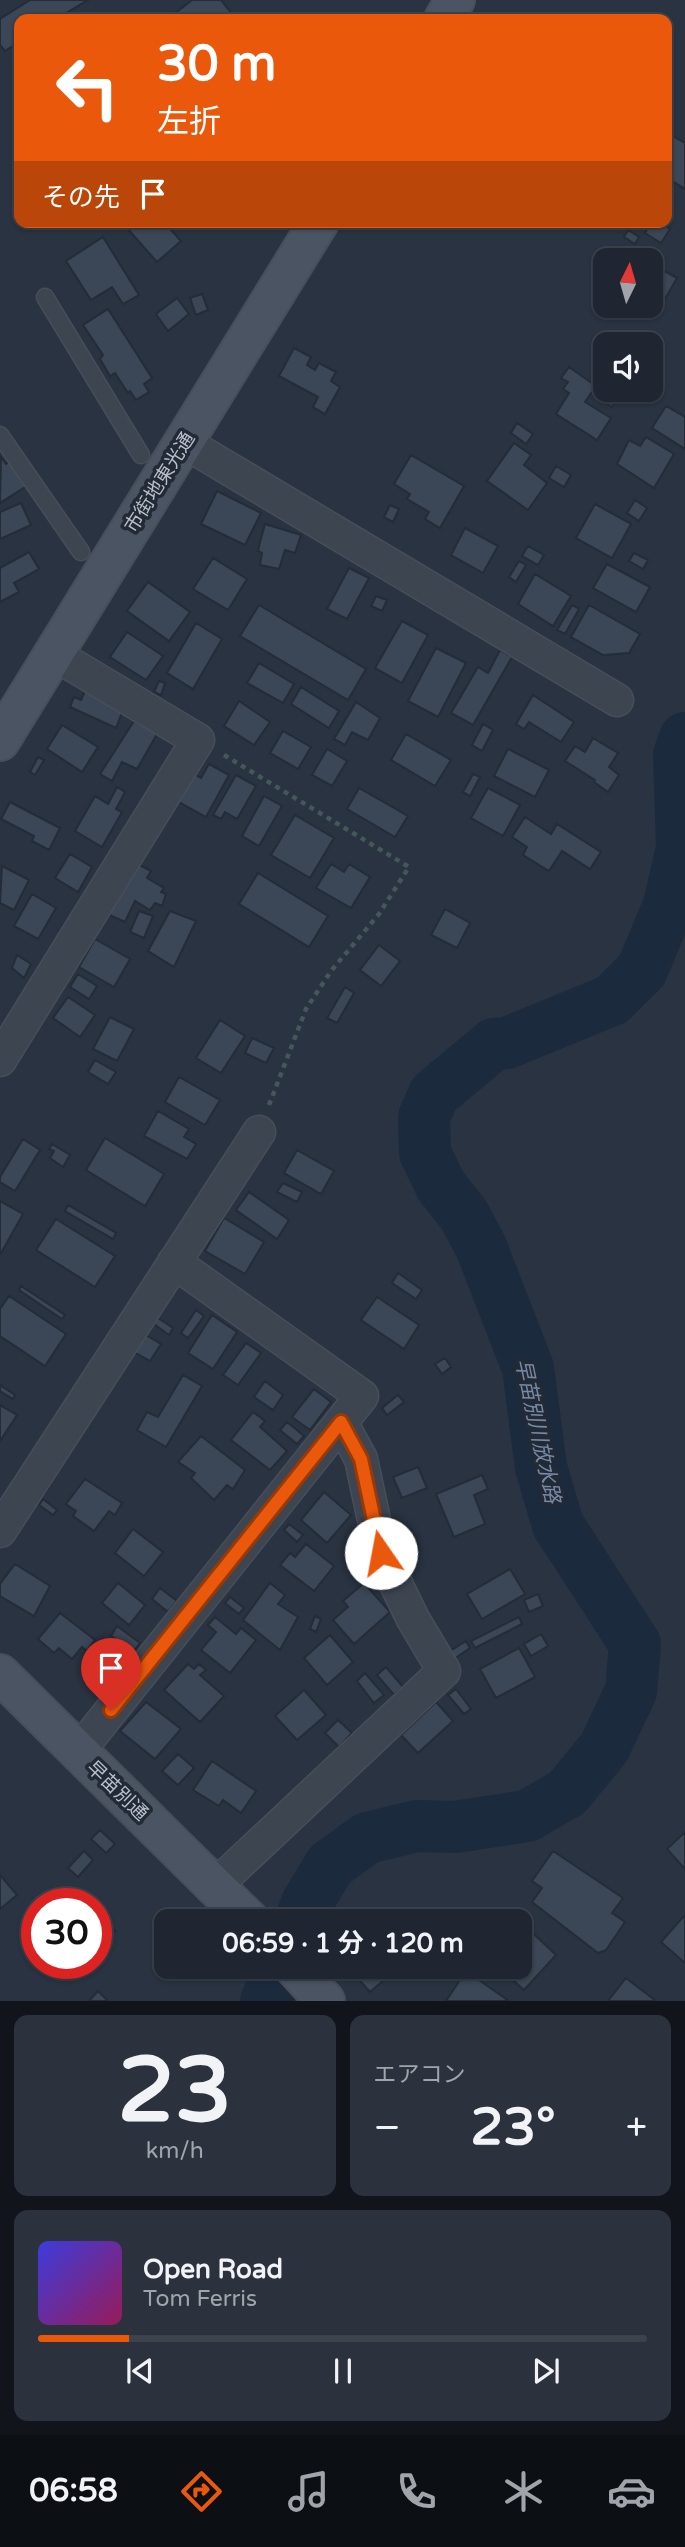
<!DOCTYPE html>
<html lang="ja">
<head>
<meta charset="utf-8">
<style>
  :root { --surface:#1f2631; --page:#2c323d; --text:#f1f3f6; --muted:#a1a5ab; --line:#3c434d; --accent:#ea580c }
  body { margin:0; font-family:"Varela Round","Noto Sans JP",sans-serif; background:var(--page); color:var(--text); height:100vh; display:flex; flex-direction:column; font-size:26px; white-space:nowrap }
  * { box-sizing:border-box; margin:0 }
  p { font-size:23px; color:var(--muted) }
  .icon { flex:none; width:38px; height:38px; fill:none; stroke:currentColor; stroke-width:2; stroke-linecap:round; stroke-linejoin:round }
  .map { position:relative; height:2001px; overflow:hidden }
  .panel { display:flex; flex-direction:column; gap:14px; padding:14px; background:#11151b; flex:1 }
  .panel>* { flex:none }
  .hud { position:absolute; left:14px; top:14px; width:658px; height:214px; border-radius:14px; box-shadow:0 2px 5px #0004,0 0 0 2px var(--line); background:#ea580c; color:#fff; overflow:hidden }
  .needle { width:46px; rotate:5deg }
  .fabs { position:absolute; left:593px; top:248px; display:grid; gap:14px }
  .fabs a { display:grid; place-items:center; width:70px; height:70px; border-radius:14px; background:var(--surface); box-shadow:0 2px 5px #0004,0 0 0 2px var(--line); font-size:35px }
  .speed { position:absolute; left:21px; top:1888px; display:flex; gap:14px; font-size:35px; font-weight:700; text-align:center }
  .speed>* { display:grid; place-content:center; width:91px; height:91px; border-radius:50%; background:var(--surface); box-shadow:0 2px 5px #0004,0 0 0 2px var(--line); line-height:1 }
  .speed .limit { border:10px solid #d22; background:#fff; color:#111 }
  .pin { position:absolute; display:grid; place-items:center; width:60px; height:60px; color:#fff; margin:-72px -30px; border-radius:50% 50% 50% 0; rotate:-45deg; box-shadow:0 0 7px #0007 }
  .pin .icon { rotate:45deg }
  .me { position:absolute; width:77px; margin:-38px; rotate:348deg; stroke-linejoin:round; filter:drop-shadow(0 0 5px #0008) }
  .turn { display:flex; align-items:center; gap:24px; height:147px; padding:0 28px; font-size:32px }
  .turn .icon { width:91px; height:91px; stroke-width:2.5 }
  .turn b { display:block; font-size:49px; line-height:60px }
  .then { display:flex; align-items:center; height:66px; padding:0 28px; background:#0003; gap:14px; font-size:26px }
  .big { font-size:52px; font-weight:700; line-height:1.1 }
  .panel .widget { flex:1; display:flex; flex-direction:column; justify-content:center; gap:10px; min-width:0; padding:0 24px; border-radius:14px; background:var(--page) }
  .panel .dial { align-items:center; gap:0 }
  .dial b { font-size:91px; line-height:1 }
  .song { display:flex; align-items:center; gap:21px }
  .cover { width:84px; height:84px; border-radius:10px; background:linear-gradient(135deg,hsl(240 70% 55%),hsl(330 70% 35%)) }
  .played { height:7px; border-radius:4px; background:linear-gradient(90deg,var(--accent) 15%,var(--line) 15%) }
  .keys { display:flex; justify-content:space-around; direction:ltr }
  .heat { display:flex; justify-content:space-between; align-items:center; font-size:38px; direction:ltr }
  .panel .tiles { flex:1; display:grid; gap:14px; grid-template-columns:1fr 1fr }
  .widget:last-child { grid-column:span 2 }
  .trip { position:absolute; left:154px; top:1909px; width:378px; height:70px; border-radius:14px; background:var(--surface); box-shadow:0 2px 5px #0004,0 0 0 2px var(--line); font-weight:700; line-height:70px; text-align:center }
  .tab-bar { display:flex; height:112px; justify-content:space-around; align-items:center; background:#0c0f14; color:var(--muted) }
  .tab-bar .icon { width:49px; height:49px }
  .tab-bar .selected { color:var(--accent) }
  .tab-bar b { font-size:32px; color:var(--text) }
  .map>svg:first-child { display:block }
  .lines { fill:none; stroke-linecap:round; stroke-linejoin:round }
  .river { stroke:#1c2a3e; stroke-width:52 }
  .building { fill:#3b4756; stroke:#242c38; stroke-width:2 }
  .lane-casing { stroke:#474e5a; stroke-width:19 }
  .street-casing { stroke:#474e5a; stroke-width:35 }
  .secondary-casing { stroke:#474e5a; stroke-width:42 }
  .path { stroke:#445859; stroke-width:4.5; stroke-dasharray:5 5; stroke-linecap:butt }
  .lane { stroke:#3d4551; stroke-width:16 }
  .street { stroke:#3d4551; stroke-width:32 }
  .secondary { stroke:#4b5463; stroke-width:38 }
  .route-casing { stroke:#983908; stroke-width:18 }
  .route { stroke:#ea580c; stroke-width:12 }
  .labels { text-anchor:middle; stroke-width:7; stroke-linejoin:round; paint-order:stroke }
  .street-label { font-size:19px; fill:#bac0cb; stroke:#222a36 }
  .water-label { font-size:21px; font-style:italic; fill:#768aa6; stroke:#222a36 }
</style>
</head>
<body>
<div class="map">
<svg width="685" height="2001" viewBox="0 0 685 2001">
  <rect width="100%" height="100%" fill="#293341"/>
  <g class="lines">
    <path class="river" d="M300,1922l7,-19 23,-38 37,-27 50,-12 38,1 72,-11 40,-23 37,-45 27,-57 4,-47 -77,-119 -17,-58 -13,-99 -47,-121 -17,-32 -23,-29 -16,-33 -1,-36 10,-23 60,-50 13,-1 105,-43 30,-30 27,-65 13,-57 -3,-93 6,-17
      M266,2001l15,-34"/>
  </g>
  <path class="building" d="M30,0h58l-32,19h-37v23l-14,9 -5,-6v-26z
    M192,0h29l15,19h-68z
    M667,133l18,10v46l-18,-11z
    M134,222h30l17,19 -24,21 -30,-34z
    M651,222h9l10,7 -9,14 -16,-10z
    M628,230l11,7 -4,7 -11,-7z
    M103,237l36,58 -16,9 -11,-17 -21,13 -25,-39z
    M631,248l11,7 2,-5 18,10 -5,7 20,11 -15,26 -11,-7v-36h-27z
    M202,294l6,16 -12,5 -6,-17z
    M177,298l12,16 -21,17 -12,-17z
    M108,309l44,69 -8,6 5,8 -13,8 -6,-9 -2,2 -13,-20 -5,3 -10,-17 3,-4 -20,-30z
    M294,348l17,9 -4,8 8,5 4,-7 17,9 -5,9 9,6 -15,27 -12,-7 5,-10 -39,-21z
    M569,367l27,19 -11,16 26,16 -14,22 -41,-26 13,-21 -6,-4 5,-7 -7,-4z
    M603,386l3,4 13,6 -7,11 -16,-10z
    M666,406l19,11v32l-33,-21z
    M517,423l16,11 -7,10 -15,-11z
    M646,437l28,17 -20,34 -37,-24 12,-24 11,6z
    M514,443l17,12 -7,10 23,18 -19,27 -41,-29z
    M411,455l53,31 -24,42 -15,-9 4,-7 -22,-13 3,-5 -16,-10z
    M1,457l5,7 8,-5 16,25 -30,19z
    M556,466l15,9 -7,12 -15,-9z
    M217,491l44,22 -16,32 -44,-21z
    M635,500l12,8 -8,13 -12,-8z
    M21,503l10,22 -31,14v-27z
    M595,504l36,20 -19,34 -36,-20z
    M390,505l9,4 -6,13 -9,-5z
    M265,524l36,11 -6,18 -10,-3 -6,19 -19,-4 2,-12 -4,-2 2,-9z
    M465,528l33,18 -15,27 -32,-18z
    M528,546l16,9 -6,10 -16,-9z
    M29,552l10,17 -25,14 5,9 -19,10v-34z
    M634,553l14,7 -5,9 -14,-8z
    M213,558l34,21 -19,31 -35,-21z
    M519,561l7,4 -10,17 -7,-5z
    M607,564l43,23 -14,25 -43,-24z
    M349,568l20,10 -22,41 -20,-10z
    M535,574l36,22 -18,30 -35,-22z
    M148,582l42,30 -21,29 -42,-30z
    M376,596l11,4 -5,11 -11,-5z
    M259,605l107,64 -18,31 -108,-64z
    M572,605l7,4 -14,25 -8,-4z
    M589,605l51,29 -11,19 -26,2 -32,-18z
    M402,621l26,14 -26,48 -27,-15z
    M196,623l26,16 -29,50 -26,-16z
    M127,632l36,24 -17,24 -36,-23z
    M436,648l30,15 -28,54 -30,-16z
    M500,650l12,7 -39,68 -22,-12 27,-46 10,6z
    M259,663l35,21 -11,19 -36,-20z
    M159,681l6,2 -4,12 -7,-3z
    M301,687l38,24 -10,17 -38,-24z
    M86,689l38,18 -8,21 -46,-21 4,-10 7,3z
    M533,695l41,27 -13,20 -32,-20 -5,7 -8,-5z
    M239,701l31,21 -16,23 -30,-19z
    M356,702l24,16 -12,22 -16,-8 -7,13 -11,-6z
    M134,721l23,13 -20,35 -15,-7 -10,19 -12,-7z
    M483,724l10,6 -11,21 -10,-6z
    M62,725l36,22 -16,25 -35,-23z
    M283,731l28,16 -13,22 -28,-16z
    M406,734l45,26 -16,26 -44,-26z
    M593,738l25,15 -9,14 10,8 -11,17 -14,-10 1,-2 -30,-19 10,-15 10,6z
    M327,749l20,12 -15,25 -20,-11z
    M508,749l41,21 -14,27 -41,-21z
    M38,757l6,3 -9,15 -5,-3z
    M209,764l20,11 -23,42 -27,-15 15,-28 7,4z
    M473,774l7,3 -10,19 -7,-4z
    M236,775l20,11 -19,33 -12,-7 -4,7 -8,-4z
    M117,787l8,5 -9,17 6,3 -20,35 -27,-16 20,-35 13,8z
    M359,788l49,28 -13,21 -48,-28z
    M488,788l32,17 -17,31 -32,-18z
    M264,796l18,10 -23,40 -17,-10z
    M10,802l50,26 -11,22 -17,-9 2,-5 -33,-17z
    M295,815l39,23 -24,40 -39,-23z
    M525,817l26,17 6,-10 44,28 -11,17 -28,-18 -13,20 -26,-16 4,-8 -15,-10z
    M70,854l22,13 -14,25 -23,-14z
    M132,861l19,10 -4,7 17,10 -3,4 5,2 -4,12 -7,-3 -5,7 -15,-9 -10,21 -20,-9z
    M331,864l13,8 5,-8 21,13 -19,31 -35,-20z
    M2,866l27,14 -15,30 -14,-7z
    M258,873l70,43 -19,31 -70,-43z
    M32,894l24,14 -18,31 -24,-13z
    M445,909l25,14 -13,25 -26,-13z
    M139,911l14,5 -9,22 -14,-6z
    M170,911l26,10 -22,46 -26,-16z
    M95,939l35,20 -16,28 -35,-20z
    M379,945l21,16 -19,25 -21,-16z
    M17,955l14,9 -7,14 -12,-10z
    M78,974l19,12 -8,13 -19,-12z
    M345,987l9,6 -17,30 -10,-5z
    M68,997l27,18 -15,22 -27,-19z
    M110,1017l24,12 -17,32 -24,-12z
    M220,1020l25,16 -24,37 -25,-15z
    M252,1038l22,10 -8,15 -21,-10z
    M95,1060l21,12 -8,12 -20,-12z
    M179,1077l41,23 -15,25 -40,-23z
    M158,1111l31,18 -5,8 12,7 -9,15 -43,-23z
    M105,1138l59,36 -19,32 -59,-36z
    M23,1139l17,11 -25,41 -15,-9v-5z
    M52,1144l18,11 -7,12 -13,-9 4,-7 -5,-2z
    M297,1150l37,21 -13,23 -37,-21z
    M283,1183l19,9 -5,10 -20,-10z
    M249,1192l40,28 -12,19 -41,-29z
    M0,1201l23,13 -22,39h-1z
    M68,1205l48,28 -3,6 -48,-28z
    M224,1218l40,24 -19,32 -40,-23z
    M56,1219l59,37 -20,31 -59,-37z
    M398,1273l24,17 -6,9 -24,-16z
    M21,1286l44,29 -3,4 -43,-29z
    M9,1296l57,38 -21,32 -45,-30v-27z
    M377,1297l42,28 -15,24 -43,-29z
    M196,1310l8,6 -16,22 -7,-5z
    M152,1314l21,14 -4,7 -22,-16z
    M212,1315l25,17 -24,37 -25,-16z
    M144,1334l17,10 -11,17 -16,-9z
    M246,1343l15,10 -23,32 -15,-10z
    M445,1358l6,9 -9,7 -7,-10z
    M183,1375l19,11 -36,61 -29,-17 10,-18 11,5z
    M265,1381l18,14 -10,15 -19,-13z
    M0,1385l15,10 -2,4 -13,-8z
    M314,1389l17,13 -21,28 -18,-13z
    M398,1395l6,7 -17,13 -5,-7z
    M0,1405l17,10 -17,26z
    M253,1412l12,9 -5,6 27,24 -17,19 -39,-30z
    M287,1422l17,14 -7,8 -17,-14z
    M201,1436l44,34 -12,19 -6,-4 -13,15 -23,-22 4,-5 -17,-11z
    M418,1467l9,21 -25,10 -9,-21z
    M482,1475l6,14 -14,6 11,29 -31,13 -18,-43z
    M85,1479l37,24 -7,12 -6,-4 -15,20 -21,-15 3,-5 -10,-7z
    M324,1492l27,23 -24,28 -26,-23z
    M43,1499l14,11 -4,5 -14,-10z
    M289,1524l14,11 -6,7 -13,-12z
    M133,1529l30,23 -19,24 -29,-23z
    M306,1544l28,22 -20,25 -34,-26 10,-12 5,4z
    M15,1564l35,22 -16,30 -34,-20v-12z
    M510,1569l15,25 -43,25 -15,-25z
    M118,1583l27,22 -16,20 -27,-22z
    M270,1583l15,12 -7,9 20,13 -18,33 -37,-30z
    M364,1583l26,29 -36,32 -21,-24 15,-13 -5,-6z
    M160,1588l17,13 -9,11 -16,-13z
    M538,1594l5,12 -14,6 -5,-12z
    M230,1597l14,11 -5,6 -14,-11z
    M60,1613l35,27 -8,11 -5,-4 -10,12 -13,-11 -5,5 -16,-14z
    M315,1616l6,3 -5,13 -6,-3z
    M215,1617l21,17 5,-6 15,12 -26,33 -29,-23 15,-18 -8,-7z
    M519,1617l3,7 -47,24 -4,-7z
    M117,1626l23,17 -7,9 -22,-16z
    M541,1634l7,12 -17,10 -7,-12z
    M330,1635l23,27 -26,23 -23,-27z
    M105,1641l18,15 -4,5 -18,-14z
    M466,1641l4,7 -16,11 -4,-8z
    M519,1648l16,29 -39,21 -16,-29z
    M188,1664l6,5 5,-5 7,6 -6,5 24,21 -24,26 -36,-32z
    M386,1667l17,20 -9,8 -17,-20z
    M365,1673l19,22 -10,8 -17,-22z
    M456,1689l15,20 -7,5 -16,-19z
    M304,1690l22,25 -29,25 -22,-24z
    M146,1702l35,27 -26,30 -35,-28z
    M436,1702l17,19 -35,32 -17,-18z
    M338,1720l14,13 -13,14 -14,-14z
    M178,1754l16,14 -16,17 -16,-14z
    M212,1761l44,30 -15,22 -18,-13 -4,6 -26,-16z
    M100,1830l15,14 -9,9 -15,-14z
    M685,1832v37l-18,-20z
    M84,1851l9,9 -15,17 -10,-9z
    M553,1851l70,47 -11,15 13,9 -19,28 -8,3 -66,-51 10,-14 -10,-7z
    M0,1875l17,20 -17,14z
    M78,1893l11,11h-22z
    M96,1911l19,20 -19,18z
    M684,1916h1v47l-24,-21z
    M519,1920l37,35 -32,35 -25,-23h21z
    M361,1967h15l10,11 -16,14 -16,-18z
    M466,1971l43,30h-63z
    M626,1978l30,23h-48z
    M98,1991l10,10h-19z"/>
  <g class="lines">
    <defs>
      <path id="lane" d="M45,297l96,158
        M0,435l81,117"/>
      <path id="street" d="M184,442l433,258
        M0,1060l198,-320 -144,-86
        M0,1531l259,-399
        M78,1752l284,-356 -188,-134
        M215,1886l229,-215 -31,-52 -32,-66 -20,-94 -20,-37"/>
      <path id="secondary" d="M444,19l11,-19
        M0,741l319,-519
        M0,1674l251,248
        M294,1967l31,34"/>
    </defs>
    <use href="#lane" class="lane-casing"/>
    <use href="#street" class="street-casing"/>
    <use href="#secondary" class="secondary-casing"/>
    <path class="path" d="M224,755l185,112 -30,47 -48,57 -25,38 -37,96"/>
    <use href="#lane" class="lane"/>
    <use href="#street" class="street"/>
    <use href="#secondary" class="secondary"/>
  </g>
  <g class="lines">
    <defs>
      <path id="route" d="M111,1710l230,-288 20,37 20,94"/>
    </defs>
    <use href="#route" class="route-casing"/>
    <use href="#route" class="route"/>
  </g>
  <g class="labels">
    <g class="street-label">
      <text transform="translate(159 482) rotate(-58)" y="7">市街地東光通</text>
      <text transform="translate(118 1790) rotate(44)" y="7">早苗別通</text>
    </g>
    <g class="water-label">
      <text transform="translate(538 1431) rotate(78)" y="7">早苗別川放水路</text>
    </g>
  </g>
</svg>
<div class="fabs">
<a><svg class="needle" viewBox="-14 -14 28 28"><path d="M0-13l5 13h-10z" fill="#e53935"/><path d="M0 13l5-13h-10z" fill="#a1a5ab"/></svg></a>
<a><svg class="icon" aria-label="sound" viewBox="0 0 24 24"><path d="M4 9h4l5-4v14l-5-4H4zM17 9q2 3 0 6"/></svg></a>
</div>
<div class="speed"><div class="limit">30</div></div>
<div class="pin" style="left:111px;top:1710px;background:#d93025"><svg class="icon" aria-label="arrive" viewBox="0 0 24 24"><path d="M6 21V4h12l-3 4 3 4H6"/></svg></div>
<svg class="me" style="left:381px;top:1553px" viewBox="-20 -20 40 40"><circle r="19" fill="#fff"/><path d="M0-13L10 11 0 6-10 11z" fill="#ea580c"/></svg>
<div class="trip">06:59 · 1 分 · 120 m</div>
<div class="hud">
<div class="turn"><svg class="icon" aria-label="left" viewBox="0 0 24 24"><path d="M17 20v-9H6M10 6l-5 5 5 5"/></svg><div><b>30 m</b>左折</div></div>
<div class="then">その先<svg class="icon" aria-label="arrive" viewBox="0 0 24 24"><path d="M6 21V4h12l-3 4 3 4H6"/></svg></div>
</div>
</div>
<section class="panel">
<div class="tiles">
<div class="widget dial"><b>23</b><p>km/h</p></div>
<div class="widget"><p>エアコン</p>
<div class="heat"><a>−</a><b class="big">23°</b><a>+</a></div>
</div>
<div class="widget">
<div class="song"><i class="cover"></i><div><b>Open Road</b><p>Tom Ferris</p></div></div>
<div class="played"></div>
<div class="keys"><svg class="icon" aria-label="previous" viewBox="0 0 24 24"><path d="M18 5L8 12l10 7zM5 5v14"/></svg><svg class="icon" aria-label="pause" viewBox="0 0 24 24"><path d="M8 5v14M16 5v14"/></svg><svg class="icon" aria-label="next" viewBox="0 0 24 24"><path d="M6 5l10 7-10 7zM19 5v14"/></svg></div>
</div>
</div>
</section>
<nav class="tab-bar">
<b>06:58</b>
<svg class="icon selected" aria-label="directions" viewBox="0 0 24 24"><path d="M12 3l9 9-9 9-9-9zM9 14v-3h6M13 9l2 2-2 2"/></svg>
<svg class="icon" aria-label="music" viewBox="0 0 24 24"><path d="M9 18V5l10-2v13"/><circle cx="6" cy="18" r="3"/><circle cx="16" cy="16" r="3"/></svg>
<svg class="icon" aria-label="phone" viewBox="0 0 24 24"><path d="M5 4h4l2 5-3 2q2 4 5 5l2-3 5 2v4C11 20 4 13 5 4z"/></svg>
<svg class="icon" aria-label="climate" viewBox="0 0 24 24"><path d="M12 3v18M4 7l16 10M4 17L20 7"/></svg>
<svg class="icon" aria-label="car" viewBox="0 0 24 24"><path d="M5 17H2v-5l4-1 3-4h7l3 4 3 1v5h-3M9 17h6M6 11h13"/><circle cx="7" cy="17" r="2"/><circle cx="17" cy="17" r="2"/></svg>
</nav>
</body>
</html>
